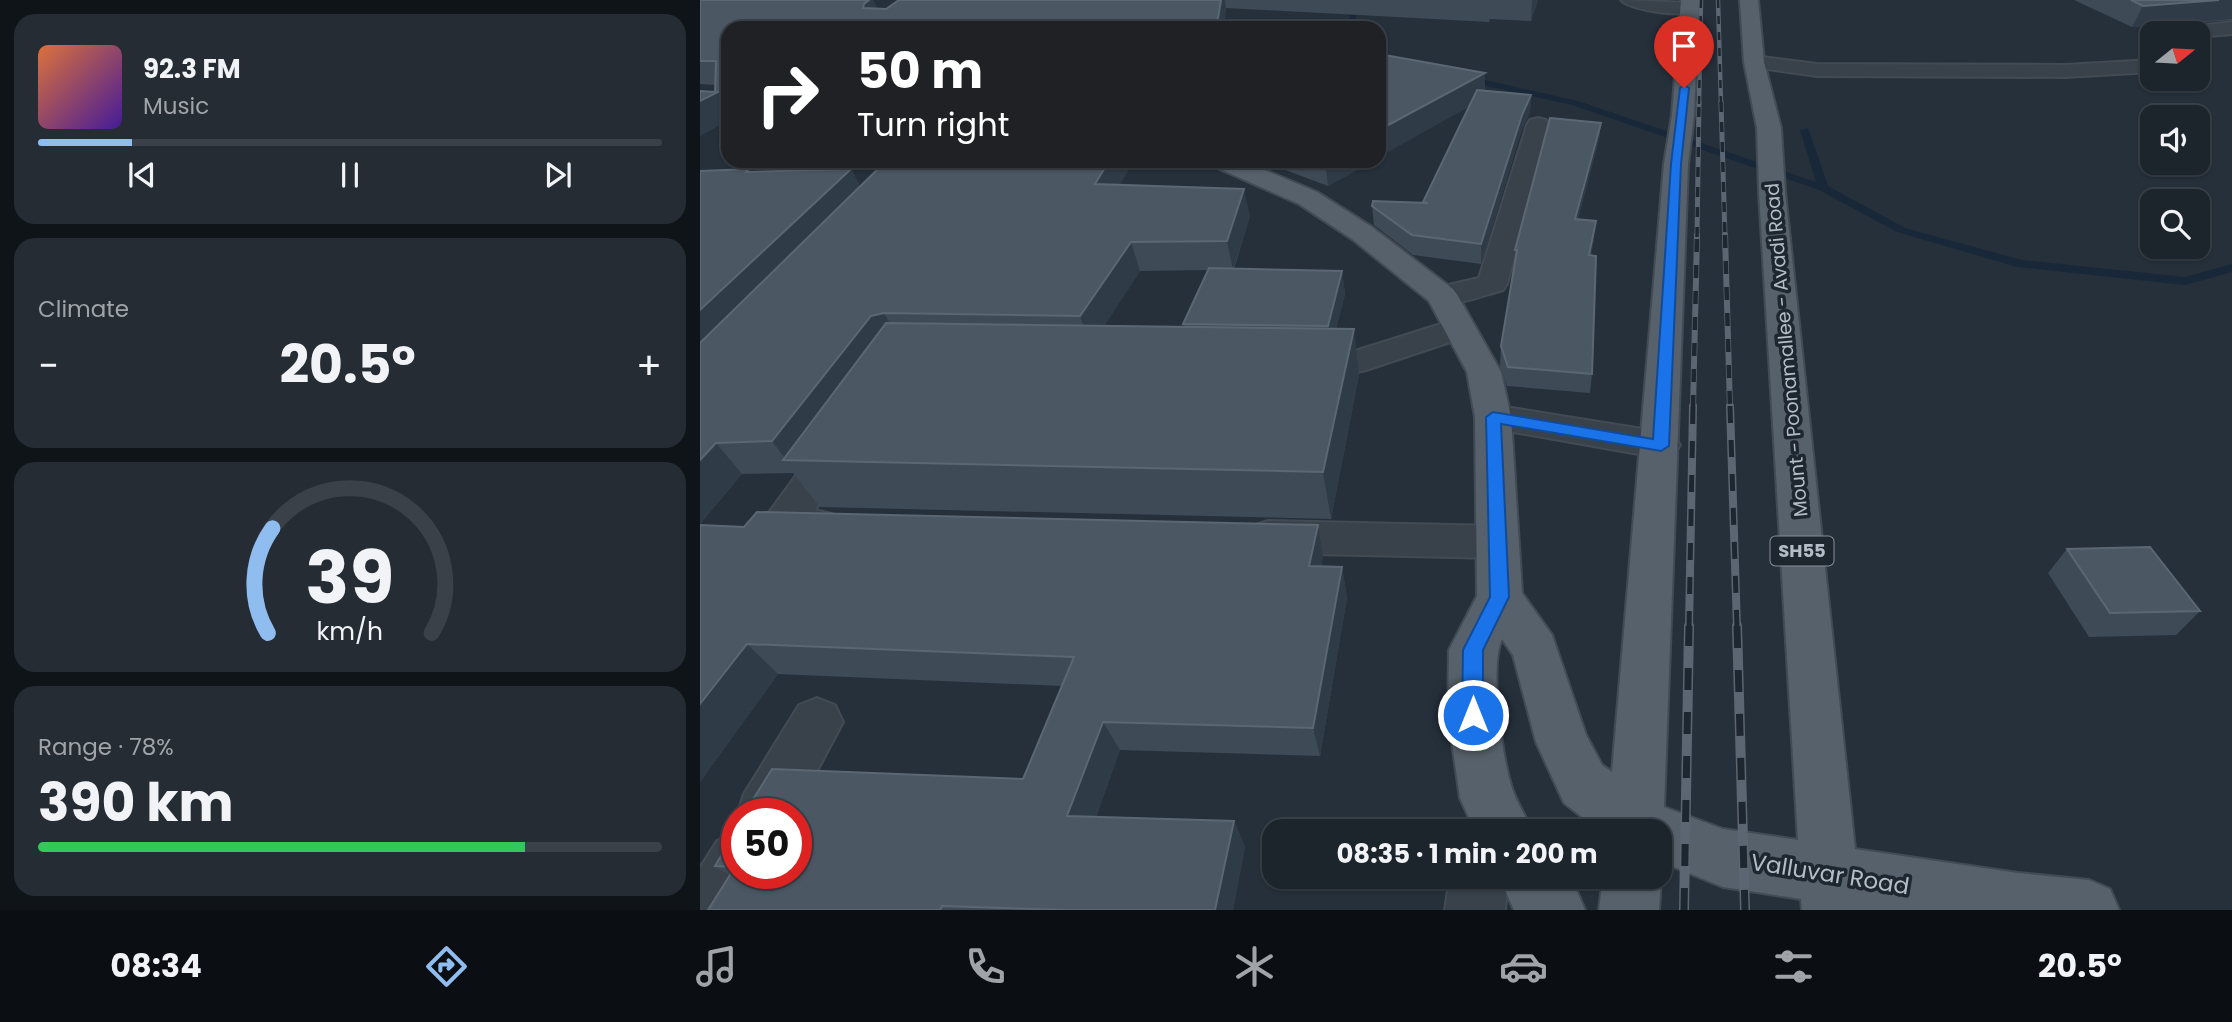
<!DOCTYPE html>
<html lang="en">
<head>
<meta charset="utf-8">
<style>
  :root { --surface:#1c242c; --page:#252c34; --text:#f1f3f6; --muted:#a0a4a9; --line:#3a4148; --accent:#90bdf0 }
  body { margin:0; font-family:Poppins,sans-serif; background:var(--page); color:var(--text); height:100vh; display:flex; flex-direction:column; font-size:26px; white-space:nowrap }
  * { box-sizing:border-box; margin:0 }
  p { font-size:23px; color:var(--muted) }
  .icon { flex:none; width:38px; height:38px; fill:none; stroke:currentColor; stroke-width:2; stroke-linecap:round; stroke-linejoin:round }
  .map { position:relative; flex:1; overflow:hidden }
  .panel { display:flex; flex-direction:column; gap:14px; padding:14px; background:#0f1418; width:700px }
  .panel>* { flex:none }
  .guide { position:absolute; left:21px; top:21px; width:665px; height:147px; border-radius:21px; box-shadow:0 2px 5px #0004,0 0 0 2px var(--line); background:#202124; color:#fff; overflow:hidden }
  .needle { width:46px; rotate:72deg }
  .fabs { position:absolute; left:1440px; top:21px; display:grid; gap:14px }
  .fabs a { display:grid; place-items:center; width:70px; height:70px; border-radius:14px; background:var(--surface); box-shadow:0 2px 5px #0004,0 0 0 2px var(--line); font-size:35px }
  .speed { position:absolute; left:21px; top:798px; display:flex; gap:14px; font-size:35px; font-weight:700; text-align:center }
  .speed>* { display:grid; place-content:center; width:91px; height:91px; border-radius:50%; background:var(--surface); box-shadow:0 2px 5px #0004,0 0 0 2px var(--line); line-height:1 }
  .speed .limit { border:10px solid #d22; background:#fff; color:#111 }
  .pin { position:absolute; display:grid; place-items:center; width:60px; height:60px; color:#fff; margin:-72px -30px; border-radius:50% 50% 50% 0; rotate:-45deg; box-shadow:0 0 7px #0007 }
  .pin .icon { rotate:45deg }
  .me { position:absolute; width:77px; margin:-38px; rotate:0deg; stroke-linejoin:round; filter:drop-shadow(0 0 5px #0008) }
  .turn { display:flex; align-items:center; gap:24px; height:147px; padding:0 21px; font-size:32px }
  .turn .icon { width:91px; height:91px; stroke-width:2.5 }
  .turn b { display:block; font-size:49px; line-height:60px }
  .big { font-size:52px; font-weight:700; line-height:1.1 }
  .panel .tile { flex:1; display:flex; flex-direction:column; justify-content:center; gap:10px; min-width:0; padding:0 24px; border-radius:21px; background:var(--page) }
  .panel .dial { align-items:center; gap:0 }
  .dial svg { height:182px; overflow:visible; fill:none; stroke:var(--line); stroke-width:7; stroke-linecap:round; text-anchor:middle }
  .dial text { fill:var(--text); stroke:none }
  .song { display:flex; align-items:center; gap:21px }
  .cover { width:84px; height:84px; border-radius:10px; background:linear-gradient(135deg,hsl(20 70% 55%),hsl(260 70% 35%)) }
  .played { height:7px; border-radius:4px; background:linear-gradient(90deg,var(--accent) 15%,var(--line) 15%) }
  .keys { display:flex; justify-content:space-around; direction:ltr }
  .heat { display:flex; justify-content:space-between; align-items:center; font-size:38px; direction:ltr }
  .charge { height:10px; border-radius:5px; background:linear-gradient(90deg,#34c759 78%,var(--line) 0) }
  .trip { position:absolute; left:562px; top:819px; width:410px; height:70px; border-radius:21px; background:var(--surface); box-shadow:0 2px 5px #0004,0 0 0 2px var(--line); font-weight:700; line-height:70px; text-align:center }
  .dock { display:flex; height:112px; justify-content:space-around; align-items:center; background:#0b0e12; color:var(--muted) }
  .dock .icon { width:49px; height:49px }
  .dock .selected { color:var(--accent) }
  .dock b { font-size:32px; color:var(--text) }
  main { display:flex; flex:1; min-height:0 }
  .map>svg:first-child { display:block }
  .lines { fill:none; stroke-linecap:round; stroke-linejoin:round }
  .stream { fill:#192838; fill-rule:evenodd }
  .minor-casing { stroke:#424b54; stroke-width:4 }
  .major-casing { stroke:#424b54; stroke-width:4 }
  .minor { fill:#39424b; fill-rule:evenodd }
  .major { fill:#57616b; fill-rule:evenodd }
  .rail-far4-casing { stroke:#5b6672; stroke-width:4.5 }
  .rail-far3-casing { stroke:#5b6672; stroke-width:5 }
  .rail-far2-casing { stroke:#5b6672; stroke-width:6 }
  .rail-far1-casing { stroke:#5b6672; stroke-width:8 }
  .rail-casing { stroke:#5b6672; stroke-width:10 }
  .rail-far4 { stroke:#1e2730; stroke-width:2.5; stroke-dasharray:8; stroke-linecap:butt }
  .rail-far3 { stroke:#1e2730; stroke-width:3.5; stroke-dasharray:10; stroke-linecap:butt }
  .rail-far2 { stroke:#1e2730; stroke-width:4.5; stroke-dasharray:13; stroke-linecap:butt }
  .rail-far1 { stroke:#1e2730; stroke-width:5; stroke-dasharray:17; stroke-linecap:butt }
  .rail { stroke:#1e2730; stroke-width:7; stroke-dasharray:22; stroke-linecap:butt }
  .wall { fill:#3e4b57; fill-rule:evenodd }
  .shaded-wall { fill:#2f3b47 }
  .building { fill:#4b5763; stroke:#5b6773; stroke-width:2 }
  .route { fill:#1a73e8; stroke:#114b97; stroke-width:2 }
  .labels { text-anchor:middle; stroke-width:7; stroke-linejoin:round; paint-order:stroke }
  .shield { fill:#1e2730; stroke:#87909a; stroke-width:2 }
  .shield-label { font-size:18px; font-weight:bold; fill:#b4bdc7 }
  .street-label { font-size:19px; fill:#b4bdc7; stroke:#1e2730 }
  .near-street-label { font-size:23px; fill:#b4bdc7; stroke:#1e2730 }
</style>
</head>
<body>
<main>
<section class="panel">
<div class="tile">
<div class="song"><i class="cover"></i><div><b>92.3 FM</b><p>Music</p></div></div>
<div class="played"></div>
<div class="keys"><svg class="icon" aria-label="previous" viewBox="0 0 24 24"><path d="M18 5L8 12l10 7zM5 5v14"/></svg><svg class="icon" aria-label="pause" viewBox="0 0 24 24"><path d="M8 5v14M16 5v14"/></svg><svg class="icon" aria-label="next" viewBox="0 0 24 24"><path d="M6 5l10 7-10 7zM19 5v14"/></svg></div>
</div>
<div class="tile"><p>Climate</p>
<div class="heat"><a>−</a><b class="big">20.5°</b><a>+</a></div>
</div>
<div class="tile dial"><svg viewBox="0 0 100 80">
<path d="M14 69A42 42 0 1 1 86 69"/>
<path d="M14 69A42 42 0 0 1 16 23" stroke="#90bdf0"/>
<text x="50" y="56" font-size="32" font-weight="700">39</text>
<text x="50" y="72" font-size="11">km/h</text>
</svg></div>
<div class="tile"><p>Range · 78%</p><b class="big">390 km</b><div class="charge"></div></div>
</section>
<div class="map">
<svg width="1532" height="910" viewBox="0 0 1532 910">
  <rect width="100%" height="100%" fill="#25303b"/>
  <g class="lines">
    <path class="stream" d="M634,5l24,8 -7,15h-8l8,-12 -20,-7z
      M767,76l111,25 238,81 -16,-52 8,-2 20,58 77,42 117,32 163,17 47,-13v8l-47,13 -168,-18 -120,-35 -78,-42 -247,-85 -108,-24 -1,-2z"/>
    <defs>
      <path id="minor" d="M921,0l69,3 9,5c-11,11 -67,3 -78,-8z
        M1532,22v12l-34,3v-4h-20l9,-6z
        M1054,56l63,8 248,1 87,-5v12l-87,5 -248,-1 -70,-10 -3,-4 3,-4z
        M838,118l8,2 3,5 -42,159 -4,6c-22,6 -50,18 -72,13l-5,-7 5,-7 48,-11 48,-153 3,-5z
        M760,318l11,3 5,7 -5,7 -105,35c-22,6 -50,5 -72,-1l-5,-7 5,-7 12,-3h46z
        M793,405l168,27 13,4 6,9 -6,9 -13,4 -181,-32 -5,-9 5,-9z
        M136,436l14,4 5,9 -40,61 20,5 6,11 -6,11c-22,7 -45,6 -67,-1l-6,-11 6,-11 54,-74z
        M568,521l229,5 15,4 6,12 -6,12 -15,4 -229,-5 -15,-5 -6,-11 6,-11z
        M117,698l18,7 8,17 -49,92 -57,1 7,-21 55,-89z
        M37,832v41h24l-19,37h-42v-42l17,-27z
        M750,877h58l-3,33h-60z"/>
      <path id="major" d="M981,0h18l-5,115 -6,49 -24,643 59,22 75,11 -39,-648 -2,-64 -13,-66 -4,-62h18l6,62 17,66 4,64 70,657 163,24 71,7 21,9 9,21h-317l-1,-11 -78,-12 -64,-26v-30h-59l-36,-28 -28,-61 -23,-87 -11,-16c-13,28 0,122 11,152 5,14 14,27 19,40h-57l-15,-33 -12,-83 1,-65 28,-54 -2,-179 -8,-45 -38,-71 -77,-62 -53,-35 -86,-38 -3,-5h33l74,31 55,35 81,62 5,7 43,76 10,45 11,176 30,42 34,100 16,30 10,7 52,-608 8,-49z
        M959,872l2,5 -2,33h-60l4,-33h56z
        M799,877h65l12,12 9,21h-71z"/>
    </defs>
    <use href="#minor" class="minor-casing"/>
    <use href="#major" class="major-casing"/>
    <use href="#minor" class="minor"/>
    <use href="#major" class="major"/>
    <defs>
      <path id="rail-far4" d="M1018,0l3,104
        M999,104l2,-104"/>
      <path id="rail-far3" d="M1021,102l4,135
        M997,237l2,-135"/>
      <path id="rail-far2" d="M1025,235l5,173
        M993,408l4,-173"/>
      <path id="rail-far1" d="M1030,406l7,222
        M989,628l4,-222"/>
      <path id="rail" d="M1037,626l8,284
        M984,910l5,-284"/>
    </defs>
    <use href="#rail-far4" class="rail-far4-casing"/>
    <use href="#rail-far3" class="rail-far3-casing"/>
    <use href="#rail-far2" class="rail-far2-casing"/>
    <use href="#rail-far1" class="rail-far1-casing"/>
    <use href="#rail" class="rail-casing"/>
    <use href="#rail-far4" class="rail-far4"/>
    <use href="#rail-far3" class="rail-far3"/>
    <use href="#rail-far2" class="rail-far2"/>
    <use href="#rail-far1" class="rail-far1"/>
    <use href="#rail" class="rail"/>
  </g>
  <path class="wall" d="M0,0h173l4,8 9,1 13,-9h639l-7,21 -41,-2 -1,3 -263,-14 -2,17 -496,3v92l-28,16v-45l15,1v-7l-15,-1z
    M1374,0h158v20l-100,7z
    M785,91l46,4 -1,17 -9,20 -40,132 -68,-9 -39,-30 -2,-19 51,-3 46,-96z
    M901,123l-2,16 -21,80 16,20 -3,16 1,119 -2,19 -83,-7 -7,-20 1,-20 13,-78 1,-18z
    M561,161h112l-45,25z
    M151,169l9,17 260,-1 130,31 -16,53 108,2 3,23 -9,35 23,46 -28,144 -511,-12 -27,-34 -51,1 -42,50v-353l50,1zM508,270l-25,54 1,3 -80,-1 36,-55z
    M618,525l5,31 -2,10 21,1 5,31 -27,158 -200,-6 -24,67 138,4 11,26 -12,63h-525l22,-34 -15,-10 308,-87 39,-93 -284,-12 -78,108 44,-255z
    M1367,549l133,62 -24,24 -87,2 -41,-64z"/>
  <path class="shaded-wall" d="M169,0h4l9,19 -19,-11 1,-4z
    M521,0h4l1,8 -2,20 -7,-4z
    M832,0h6l-7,21z
    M1519,0h13v19l-100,8 11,-21z
    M785,73v25l-106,59v-27z
    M28,87v33l-28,16v-35z
    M831,95l-1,17 -9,20 -40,132v-20l41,-129z
    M901,123l-2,16 -26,98 2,-18z
    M409,161h25l-30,50 -9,-27z
    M625,161h48l-45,25z
    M151,169l11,21 -162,160v-40z
    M544,189l6,27 -17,54 -6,-29z
    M896,221l-2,18 -7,35 2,-19z
    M431,242l9,29 -49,75 -11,-30z
    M642,271l3,23 -14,55 -3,-23z
    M184,313l17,30 -114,118 -15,-20 99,-125z
    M654,329l5,46 -28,144 -8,-47z
    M16,443l26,31 -42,50v-64z
    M618,525l5,31 -8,41 -6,-31z
    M642,567l5,31 -27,158 -7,-28z
    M47,644l31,30 -78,108v-78z
    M403,722l17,28 -33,92 -20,-26z
    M534,821l11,26 -12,63h-18z"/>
  <path class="building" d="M0,0h169l-5,4 -1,4 23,1 13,-9h322l-4,24 23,4h-512v59l-28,14v-10l15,1 1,-31h-16z
    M1431,0h88l-76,6z
    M679,54l106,19 -106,57z
    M777,90l54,5 -9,20 -41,129 -69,-9 -40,-29 1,-5 55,2 -5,-1z
    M850,118l51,5 -26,96 21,2 -7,34 7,1 -4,118 -84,-7 -7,-21 16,-96h-2z
    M186,161h223l-14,23 149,5 -17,52 -96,1 -51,74 -196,-3 -13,3 -99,125 -56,2 -16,17v-117z
    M49,169l-3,3 105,-3 -151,141v-139z
    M509,268l133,3 -14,55 -145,-2z
    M186,323l468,6 -31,143 -540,-12z
    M57,512l561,13 -9,41 33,1 -29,161 -210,-6 -36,94 167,5 -19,89h-150l-123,-4 -2,4h-232l27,-43 -20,-1 10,-17 -2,-3 14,-21v48h59v-59h-52l28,-45 251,10 51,-122 -327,-13 -47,60v-179l44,2z
    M1450,547l50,64 -90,2 -43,-64z"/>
  <path class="route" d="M984,85l5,3 -8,76 -12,282 -8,5 -160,-27 8,173 -26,53v65l-3,7 -7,3 -8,-3 -3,-7 1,-65 27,-53 -4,-180 7,-5 160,27 18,-275 9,-76z"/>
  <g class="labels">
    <rect class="shield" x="1070.5" y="536.5" width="63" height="29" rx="5"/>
    <g class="shield-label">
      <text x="1102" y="557">SH55</text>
    </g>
    <g class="street-label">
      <text transform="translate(1086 350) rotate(-95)" y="7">Mount - Poonamallee - Avadi Road</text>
    </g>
    <g class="near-street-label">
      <text transform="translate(1130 874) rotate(9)" y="8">Valluvar Road</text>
    </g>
  </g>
</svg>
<div class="fabs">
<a><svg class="needle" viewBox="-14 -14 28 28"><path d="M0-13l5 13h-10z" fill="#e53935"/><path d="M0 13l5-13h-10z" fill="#a0a4a9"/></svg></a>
<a><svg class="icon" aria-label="sound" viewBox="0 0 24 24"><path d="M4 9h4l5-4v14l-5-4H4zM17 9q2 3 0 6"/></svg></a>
<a><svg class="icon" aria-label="search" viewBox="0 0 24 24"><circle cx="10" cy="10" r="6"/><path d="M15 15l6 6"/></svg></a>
</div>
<div class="speed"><div class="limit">50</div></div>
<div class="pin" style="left:984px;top:88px;background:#d93025"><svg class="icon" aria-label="arrive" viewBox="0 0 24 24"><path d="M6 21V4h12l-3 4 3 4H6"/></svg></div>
<svg class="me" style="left:773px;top:715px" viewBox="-20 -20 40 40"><circle r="17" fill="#1a73e8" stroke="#fff" stroke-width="3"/><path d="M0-11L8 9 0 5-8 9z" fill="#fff"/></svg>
<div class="trip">08:35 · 1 min · 200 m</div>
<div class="guide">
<div class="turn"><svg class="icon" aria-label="right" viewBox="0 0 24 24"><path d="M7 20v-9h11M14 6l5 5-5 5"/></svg><div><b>50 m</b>Turn right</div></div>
</div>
</div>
</main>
<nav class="dock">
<b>08:34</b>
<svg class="icon selected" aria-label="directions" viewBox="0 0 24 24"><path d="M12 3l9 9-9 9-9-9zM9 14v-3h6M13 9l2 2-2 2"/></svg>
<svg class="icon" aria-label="music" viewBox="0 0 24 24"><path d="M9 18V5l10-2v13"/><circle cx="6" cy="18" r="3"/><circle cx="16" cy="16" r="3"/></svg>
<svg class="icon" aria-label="phone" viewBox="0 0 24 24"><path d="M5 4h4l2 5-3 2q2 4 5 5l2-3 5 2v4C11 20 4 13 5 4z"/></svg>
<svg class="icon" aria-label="climate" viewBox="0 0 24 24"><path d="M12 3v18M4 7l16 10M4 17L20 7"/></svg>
<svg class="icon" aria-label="car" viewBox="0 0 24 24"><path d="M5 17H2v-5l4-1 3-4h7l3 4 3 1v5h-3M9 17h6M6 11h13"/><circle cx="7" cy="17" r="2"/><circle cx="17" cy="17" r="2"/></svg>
<svg class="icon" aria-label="filters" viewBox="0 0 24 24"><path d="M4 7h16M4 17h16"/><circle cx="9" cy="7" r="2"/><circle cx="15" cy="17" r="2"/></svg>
<b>20.5°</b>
</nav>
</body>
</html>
